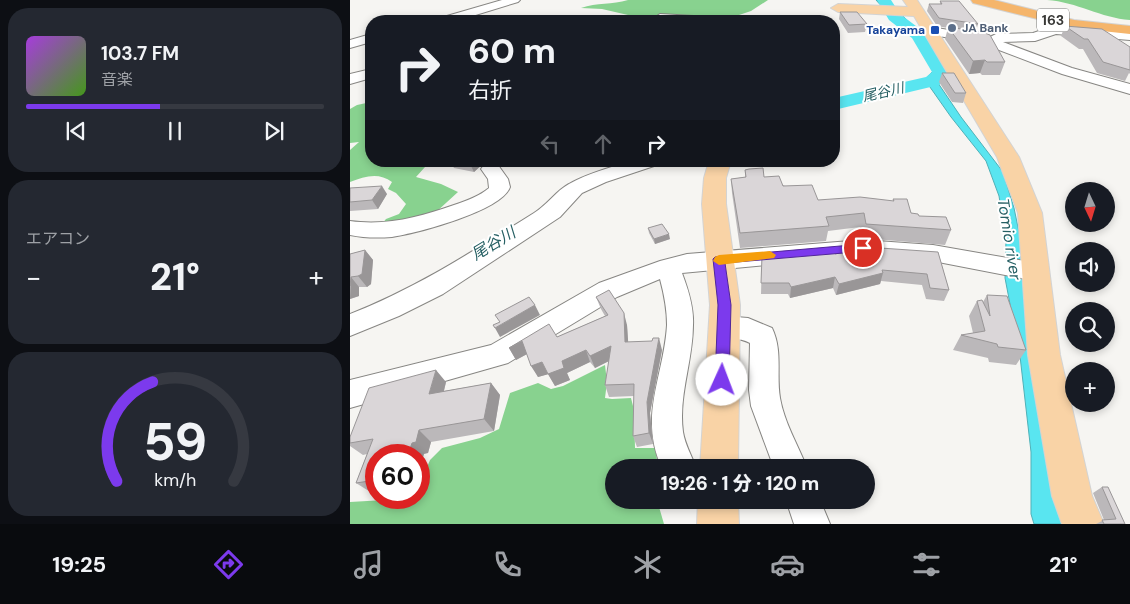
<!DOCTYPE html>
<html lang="ja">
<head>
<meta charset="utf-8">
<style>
  :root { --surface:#171b24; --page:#242831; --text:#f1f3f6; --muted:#9ea1a6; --line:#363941; --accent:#7c3aed }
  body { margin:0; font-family:"DM Sans","Noto Sans JP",sans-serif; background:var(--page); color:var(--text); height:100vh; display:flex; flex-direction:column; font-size:19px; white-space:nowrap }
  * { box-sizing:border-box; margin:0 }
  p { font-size:16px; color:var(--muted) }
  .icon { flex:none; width:28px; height:28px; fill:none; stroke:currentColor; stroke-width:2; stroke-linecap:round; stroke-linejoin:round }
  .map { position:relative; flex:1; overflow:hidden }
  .sheet { display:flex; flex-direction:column; gap:8px; padding:8px; background:#0d0f14; width:350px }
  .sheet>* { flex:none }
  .hud { position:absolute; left:15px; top:15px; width:475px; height:152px; border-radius:20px; box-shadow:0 2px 8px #0003; background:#171b24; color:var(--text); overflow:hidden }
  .needle { width:32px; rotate:176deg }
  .controls { position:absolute; left:715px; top:182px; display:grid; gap:10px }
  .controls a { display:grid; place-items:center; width:50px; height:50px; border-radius:50%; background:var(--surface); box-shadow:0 2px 8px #0003; font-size:25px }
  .speed { position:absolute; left:15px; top:444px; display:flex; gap:10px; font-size:25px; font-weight:700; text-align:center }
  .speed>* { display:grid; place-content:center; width:65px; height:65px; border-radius:50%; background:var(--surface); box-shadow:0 2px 8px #0003; line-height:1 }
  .speed .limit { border:8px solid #d22; background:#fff; color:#111 }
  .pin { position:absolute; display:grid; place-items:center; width:42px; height:42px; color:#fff; margin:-21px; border:2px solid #fff; border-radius:50%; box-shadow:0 1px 5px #0007 }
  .me { position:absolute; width:55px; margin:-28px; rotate:2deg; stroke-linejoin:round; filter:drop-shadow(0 0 4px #0008) }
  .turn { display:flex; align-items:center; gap:18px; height:105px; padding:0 20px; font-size:22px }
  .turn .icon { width:65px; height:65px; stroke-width:2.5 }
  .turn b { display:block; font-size:35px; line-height:42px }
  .lanes { display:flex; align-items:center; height:48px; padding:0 20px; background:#0003; justify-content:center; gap:25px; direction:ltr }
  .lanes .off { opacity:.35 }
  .big { font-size:38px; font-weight:800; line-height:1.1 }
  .sheet .widget { flex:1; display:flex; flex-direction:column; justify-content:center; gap:8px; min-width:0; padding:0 18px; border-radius:20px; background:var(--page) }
  .sheet .dial { align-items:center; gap:0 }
  .dial svg { height:130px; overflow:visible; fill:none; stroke:var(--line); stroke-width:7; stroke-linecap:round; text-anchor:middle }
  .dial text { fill:var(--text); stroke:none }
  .song { display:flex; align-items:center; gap:15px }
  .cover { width:60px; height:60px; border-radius:8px; background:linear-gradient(135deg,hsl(280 70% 55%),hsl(100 70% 35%)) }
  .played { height:5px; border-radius:2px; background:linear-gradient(90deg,var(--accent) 45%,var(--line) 45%) }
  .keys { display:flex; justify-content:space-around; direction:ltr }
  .heat { display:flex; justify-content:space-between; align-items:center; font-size:28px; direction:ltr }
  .trip { position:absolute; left:255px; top:459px; width:270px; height:50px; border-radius:25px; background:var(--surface); box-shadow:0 2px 8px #0003; font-weight:800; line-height:50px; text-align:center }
  .tab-bar { display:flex; height:80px; justify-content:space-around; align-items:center; background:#090b0e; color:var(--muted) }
  .tab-bar .icon { width:35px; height:35px }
  .tab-bar .selected { color:var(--accent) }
  .tab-bar b { font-size:22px; color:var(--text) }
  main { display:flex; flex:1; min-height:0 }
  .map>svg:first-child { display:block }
  .forest { fill:#88d28f }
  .water { fill:#59e5f0; stroke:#4fb1b8 }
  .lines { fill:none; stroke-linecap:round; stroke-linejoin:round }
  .river { fill:#59e5f0; fill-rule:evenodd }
  .minor-casing { stroke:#878683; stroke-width:2 }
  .major-casing { stroke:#d3d3d3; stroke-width:2 }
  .highway-casing { stroke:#d3d3d3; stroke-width:2 }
  .minor { fill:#fff; fill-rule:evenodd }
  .major { fill:#f9d3a6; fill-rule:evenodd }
  .highway { fill:#f5b56b; fill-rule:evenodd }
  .wall { fill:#bbb8ba }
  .shaded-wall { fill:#999697 }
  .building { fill:#dad6d8; stroke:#999697 }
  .route { fill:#7c3aed; stroke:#51269a }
  .slow { fill:#f59e0b }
  .service-dot { fill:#5c6f8a; stroke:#fff; stroke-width:2 }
  .transit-dot { fill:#1a4fb4; stroke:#fff; stroke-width:2 }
  .labels { text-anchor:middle; stroke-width:4; stroke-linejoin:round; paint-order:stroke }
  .far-service-label { font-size:12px; font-weight:bold; fill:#4e5e75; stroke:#fff; text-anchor:start }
  .far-transit-label { font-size:12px; font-weight:bold; fill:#164399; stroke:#fff; text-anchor:end }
  .shield { fill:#fff; stroke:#747472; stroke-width:1 }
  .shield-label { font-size:14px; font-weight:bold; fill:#383836 }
  .far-water-label { font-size:14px; font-style:italic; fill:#255f63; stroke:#fff }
  .water-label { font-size:16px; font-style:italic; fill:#255f63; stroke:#fff }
</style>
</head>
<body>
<main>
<section class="sheet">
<div class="widget">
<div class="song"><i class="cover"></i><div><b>103.7 FM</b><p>音楽</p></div></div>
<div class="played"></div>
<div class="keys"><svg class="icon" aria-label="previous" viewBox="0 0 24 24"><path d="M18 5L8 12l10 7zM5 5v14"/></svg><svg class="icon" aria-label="pause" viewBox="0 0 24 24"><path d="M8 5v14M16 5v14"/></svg><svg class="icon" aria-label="next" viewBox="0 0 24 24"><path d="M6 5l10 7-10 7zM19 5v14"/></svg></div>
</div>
<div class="widget"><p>エアコン</p>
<div class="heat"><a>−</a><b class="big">21°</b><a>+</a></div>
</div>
<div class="widget dial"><svg viewBox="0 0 100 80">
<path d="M14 69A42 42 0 1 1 86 69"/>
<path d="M14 69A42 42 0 0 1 36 8" stroke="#7c3aed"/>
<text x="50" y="56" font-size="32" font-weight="700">59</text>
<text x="50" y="72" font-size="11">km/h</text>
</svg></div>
</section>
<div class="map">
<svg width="780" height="524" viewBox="0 0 780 524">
  <rect width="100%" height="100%" fill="#f6f5f2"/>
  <path class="forest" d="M278,0h140l-17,11 -30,10 -80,-3 -39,-9 -21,-1c16,-6 31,-3 47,-8z
    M697,0h83v20c-29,-2 -53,-18 -83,-20z
    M21,102v59h71l-17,6 -9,10 25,7 17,8 -23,21 -54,12 5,-6 13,-5 7,-10 -10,-11 -8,-4 4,-7c-13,-10 -27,-6 -42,0v-32l9,-8 -9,1v-34l7,-4z
    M255,365l2,17 -2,16 7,1 19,-1 3,12 1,38h20l3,17 -2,2 -42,1v32h43l7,24h-314v-22l69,-4v-11l11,-27 12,-12 38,-10 19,-9 11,-36 28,-10 13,6 12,-3z"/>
  <path class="water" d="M526,0h12l33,35 27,37 -12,8 25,37 42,55 11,36 6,29 3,44 10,70 36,173h-35l-3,-10v-62l-11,-96 -15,-78 1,-39 -7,-43 -13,-35 -35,-44 -26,-37 8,-9c3,-24 -43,-54 -57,-71z"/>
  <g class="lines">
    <path class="river" d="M527,0h14l9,14 24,18 27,41 -12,12 -105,25v-12l92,-21 6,-5 -20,-34 -23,-18z"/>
    <defs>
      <path id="minor" d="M152,0h18l-2,2 -62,19h-18l2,-3z
        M310,14l50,3 6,4h-60l-2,-3z
        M704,26l76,6v8l-74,-6 -21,7 -32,1 69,26 58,16v10l-68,-20 -84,-32 -47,-7 -6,-4 6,-4 59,10 6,-3 37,-1z
        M21,34v8l-21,6v-8z
        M21,69v9l-21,6v-10z
        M280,161h29l-2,4 -51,17 -24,11 -22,24 -117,77 -44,22 -49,20v-22c67,-26 123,-63 184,-101 13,-8 22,-22 35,-29 19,-11 41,-16 61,-23z
        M141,163l7,2 10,14 2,8c-8,24 -93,46 -118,50 -14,1 -28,1 -42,-2v-14c37,5 70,-4 104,-16 12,-4 26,-9 35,-17l-1,-9 -7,-10 3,-4z
        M513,240l70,5 103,18 9,3 3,6 -3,6 -9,3 -103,-20 -70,-5 -181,17c6,16 12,34 11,52 0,36 -15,71 -10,107 2,13 9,24 13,36h-34c-24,-52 2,-92 5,-143 0,-16 -3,-31 -7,-46l-43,18 -109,66 -158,45v-28l141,-35 108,-62 61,-22 27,-7z
        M374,316l24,2 24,10c11,23 4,46 8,70 4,24 18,47 27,70h-33l-23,-62 -2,-16 1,-47c-11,-6 -24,-4 -35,-8l-4,-8 4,-8z
        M436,500h34l10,24h-36z"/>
      <path id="major" d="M553,0h14l102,157 23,56 18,142 32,141 12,28h-42l-10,-28 -24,-141 -10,-142 -21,-56 -83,-141 -76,-4 -7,-4 7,-4 70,3z
        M359,161h22l-5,17v26l14,101 -2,163h-38l10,-163 -8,-101 2,-26z
        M348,500h40l1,24h-42z"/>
      <path id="highway" d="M621,0h23l80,20 56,6v8l-56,-6 -101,-25z"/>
    </defs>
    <use href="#minor" class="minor-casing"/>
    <use href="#major" class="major-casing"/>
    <use href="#highway" class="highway-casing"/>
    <use href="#minor" class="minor"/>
    <use href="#major" class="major"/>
    <use href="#highway" class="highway"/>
  </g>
  <path class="wall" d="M590,1l38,23 -2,7 29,31 -5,13h-18l-2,-2 -11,1 -24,-35 3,-11 -11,-2 -10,-15 2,-7h11z
    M490,12l27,12 -2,8 -17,1 -9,-14z
    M715,26l65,21v27l-1,-1 -4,8 -28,-8 -14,-24h-4l-18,-13z
    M592,73l24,20 -3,10 -11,-1 -13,-20z
    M100,161h36l-12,11 -20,-4z
    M395,170l19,7 54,23 75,1v-2l18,14 40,17 -6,15 -83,-7 -2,-11 -32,4 -2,10 -86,7 -8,-55 -1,-14 14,-2z
    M0,188l37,6 -9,15 -28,2z
    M298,228l22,11 -15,5 -6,-11z
    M15,250l8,10 -2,24 -4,3h-8v9l-9,3v-45z
    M588,252l11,38 -5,11 -18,-2 -4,-14 -41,-4 -1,3 -44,11 -3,-7 -43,10 -2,-4h-27l1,-38 73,-2z
    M637,295l39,55 -10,15 -27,-3 -1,-4 -35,-8 8,-15 12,-2 -4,-17 8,-15 6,1z
    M246,297l31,28 1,17 34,8 -12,63 3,31 -16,3 -4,-11 1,-40 -25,1 -4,-12 4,-24 -14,7 -5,-6 -23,11 3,7 -15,6 -7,-12 -10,3 -11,-23 -11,6 -7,-12 48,-11 48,-21 -4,-7z
    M96,382l-2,9 47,-8 9,12 -6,36 -63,11 -3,11 -52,2v37l-4,1 -16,-10 11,-29 -4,1 -13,-9v-9z
    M752,487l23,37h-29l8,-4 -11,-27z"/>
  <path class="shaded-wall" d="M635,60l-5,13 -11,1 4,-13z
    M120,161h16l-12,11 -5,-10z
    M32,186l5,8 -9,15 -6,-9z
    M319,234l1,5 -15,5 -1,-5z
    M15,250l8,10 -2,24 -4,3 -9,-11z
    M533,273l-3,11 -44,11 3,-11z
    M1,277l8,10v9l-9,3z
    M485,277l-2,11 -43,10 1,-11z
    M185,305l5,10 -40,22 -5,-9z
    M274,313l3,12 2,29 -4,-12z
    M309,338l3,12 -12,63 3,31 -4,-11 -2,-31z
    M172,341l7,12 -13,7 -7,-12z
    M261,346l4,12 -20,10 -5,-12z
    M236,350l4,12 -23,11 3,7 -15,6 -7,-12 14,-13z
    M192,362l7,12 -11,3 -7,-11z
    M86,370l10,12 -6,24 -11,-12z
    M141,383l9,12 -6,36 -10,-12z
    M69,430l12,12 -3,11 -4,1 -5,20v-19h-11l4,-12z
    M326,500h2v3l-16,5 -1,-4z"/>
  <path class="building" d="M590,1h19l19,23 -39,-6 -10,-14h13z
    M490,12h17l10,12 -18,1z
    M715,26l37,3 28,18v23l-27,-8 -15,-23h-4z
    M598,27l34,5 8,3 15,27h-18l-2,-2 -12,1z
    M592,73h12l12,20h-11z
    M413,168l1,9 15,-1 4,10 29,-1 6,15 42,-3 34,4 -1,-2h14l4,14 7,1 1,2 27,1 5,13 -85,-6 -2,-11 -38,4 3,9 -89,7 -9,-54 15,-2 -1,-7 4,-1z
    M32,186l-10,14 -22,2v-14z
    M312,224l7,10 -15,5 -6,-11z
    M516,247l72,5 11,38 -19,-2 -3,-14 -45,-4 1,3 -44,11 -4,-7 -44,10 -2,-4h-28l1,-27 72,-6 1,4z
    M15,250l-3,24 -4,2 -7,1 -1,9v-32z
    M259,290l15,23 1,29 27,-1 1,-3h6l-12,64 2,31 -16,3 1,-52 -29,1 6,-39 -21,10 -4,-6 -24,11 2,7 -16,6 -6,-12 -11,4 -9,-25 -13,7 40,-24 8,13 51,-22 -12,-18z
    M637,295l20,1 19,54 -28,-3 -1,-3 -36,-9 24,-4 -8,-30 5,-1 8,16z
    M179,297l6,8 -40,23 -2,-3 7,-3 -5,-7z
    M86,370l-7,24 62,-11 -7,36 -65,11 -3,12 -4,1 -4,12h-32v25l-20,3 17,-44 -23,4v-6l19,-49z
    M752,487h6l17,37h-21l-2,-4 14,-1z
    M310,500h16l-15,4z"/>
  <path class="route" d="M513,244l4,1 2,3 -2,3 -142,12 6,42 -2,75 -2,4 -5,2 -5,-2 -2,-4 3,-75 -5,-46 2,-2z"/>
  <path class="slow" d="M420,251l6,4 -2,3 -55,7 -6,-4 2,-4 4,-2z"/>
  <circle class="service-dot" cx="602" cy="28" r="5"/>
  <rect class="transit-dot" x="580" y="25" width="10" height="10" rx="2.5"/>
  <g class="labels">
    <g class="far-service-label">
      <text x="612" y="32">JA Bank</text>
    </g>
    <g class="far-transit-label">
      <text x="575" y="34">Takayama</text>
    </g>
    <rect class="shield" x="687" y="8.5" width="32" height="23" rx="4"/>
    <g class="shield-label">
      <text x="703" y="25">163</text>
    </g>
    <g class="far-water-label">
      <text transform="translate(533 92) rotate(-13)" y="5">尾谷川</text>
    </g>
    <g class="water-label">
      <text transform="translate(660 239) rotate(81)" y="6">Tomio river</text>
      <text transform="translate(143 243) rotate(-31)" y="6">尾谷川</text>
    </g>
  </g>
</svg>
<div class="controls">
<a><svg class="needle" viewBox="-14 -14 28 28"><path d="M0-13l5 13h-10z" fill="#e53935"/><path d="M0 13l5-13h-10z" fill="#9ea1a6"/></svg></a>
<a><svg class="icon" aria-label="sound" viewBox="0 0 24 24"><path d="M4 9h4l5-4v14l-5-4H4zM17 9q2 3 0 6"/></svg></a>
<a><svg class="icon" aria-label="search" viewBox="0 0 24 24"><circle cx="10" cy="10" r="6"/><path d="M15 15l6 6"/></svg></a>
<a>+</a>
</div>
<div class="speed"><div class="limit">60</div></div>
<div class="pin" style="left:513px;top:248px;background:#d93025"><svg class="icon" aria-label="arrive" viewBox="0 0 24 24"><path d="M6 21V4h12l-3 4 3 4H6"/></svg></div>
<svg class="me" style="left:372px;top:380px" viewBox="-20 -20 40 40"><circle r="19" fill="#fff"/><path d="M0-13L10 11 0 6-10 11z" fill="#7c3aed"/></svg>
<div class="trip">19:26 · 1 分 · 120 m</div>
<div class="hud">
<div class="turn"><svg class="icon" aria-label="right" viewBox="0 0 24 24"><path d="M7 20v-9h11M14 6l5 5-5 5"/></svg><div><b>60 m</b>右折</div></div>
<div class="lanes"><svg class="icon off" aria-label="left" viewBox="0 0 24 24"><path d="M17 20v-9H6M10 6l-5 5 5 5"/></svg><svg class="icon off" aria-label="ahead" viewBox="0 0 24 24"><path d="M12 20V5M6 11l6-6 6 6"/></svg><svg class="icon" aria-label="right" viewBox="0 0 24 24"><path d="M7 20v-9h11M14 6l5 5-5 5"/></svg></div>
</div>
</div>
</main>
<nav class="tab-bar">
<b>19:25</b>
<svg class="icon selected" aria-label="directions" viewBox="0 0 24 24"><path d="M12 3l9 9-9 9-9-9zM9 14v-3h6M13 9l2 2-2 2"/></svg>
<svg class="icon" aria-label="music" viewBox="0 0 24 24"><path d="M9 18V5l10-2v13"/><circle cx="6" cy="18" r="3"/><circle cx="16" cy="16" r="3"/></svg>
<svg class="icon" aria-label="phone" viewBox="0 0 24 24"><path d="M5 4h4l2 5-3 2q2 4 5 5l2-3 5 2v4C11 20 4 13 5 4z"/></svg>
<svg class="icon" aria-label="climate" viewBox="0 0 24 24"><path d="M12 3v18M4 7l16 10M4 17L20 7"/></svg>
<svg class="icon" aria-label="car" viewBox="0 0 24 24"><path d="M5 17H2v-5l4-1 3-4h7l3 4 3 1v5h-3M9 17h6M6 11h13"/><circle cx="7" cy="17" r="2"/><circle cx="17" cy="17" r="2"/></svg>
<svg class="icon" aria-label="filters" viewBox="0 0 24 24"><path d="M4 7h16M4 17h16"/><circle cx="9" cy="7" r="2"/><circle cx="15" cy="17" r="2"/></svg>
<b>21°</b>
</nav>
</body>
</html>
